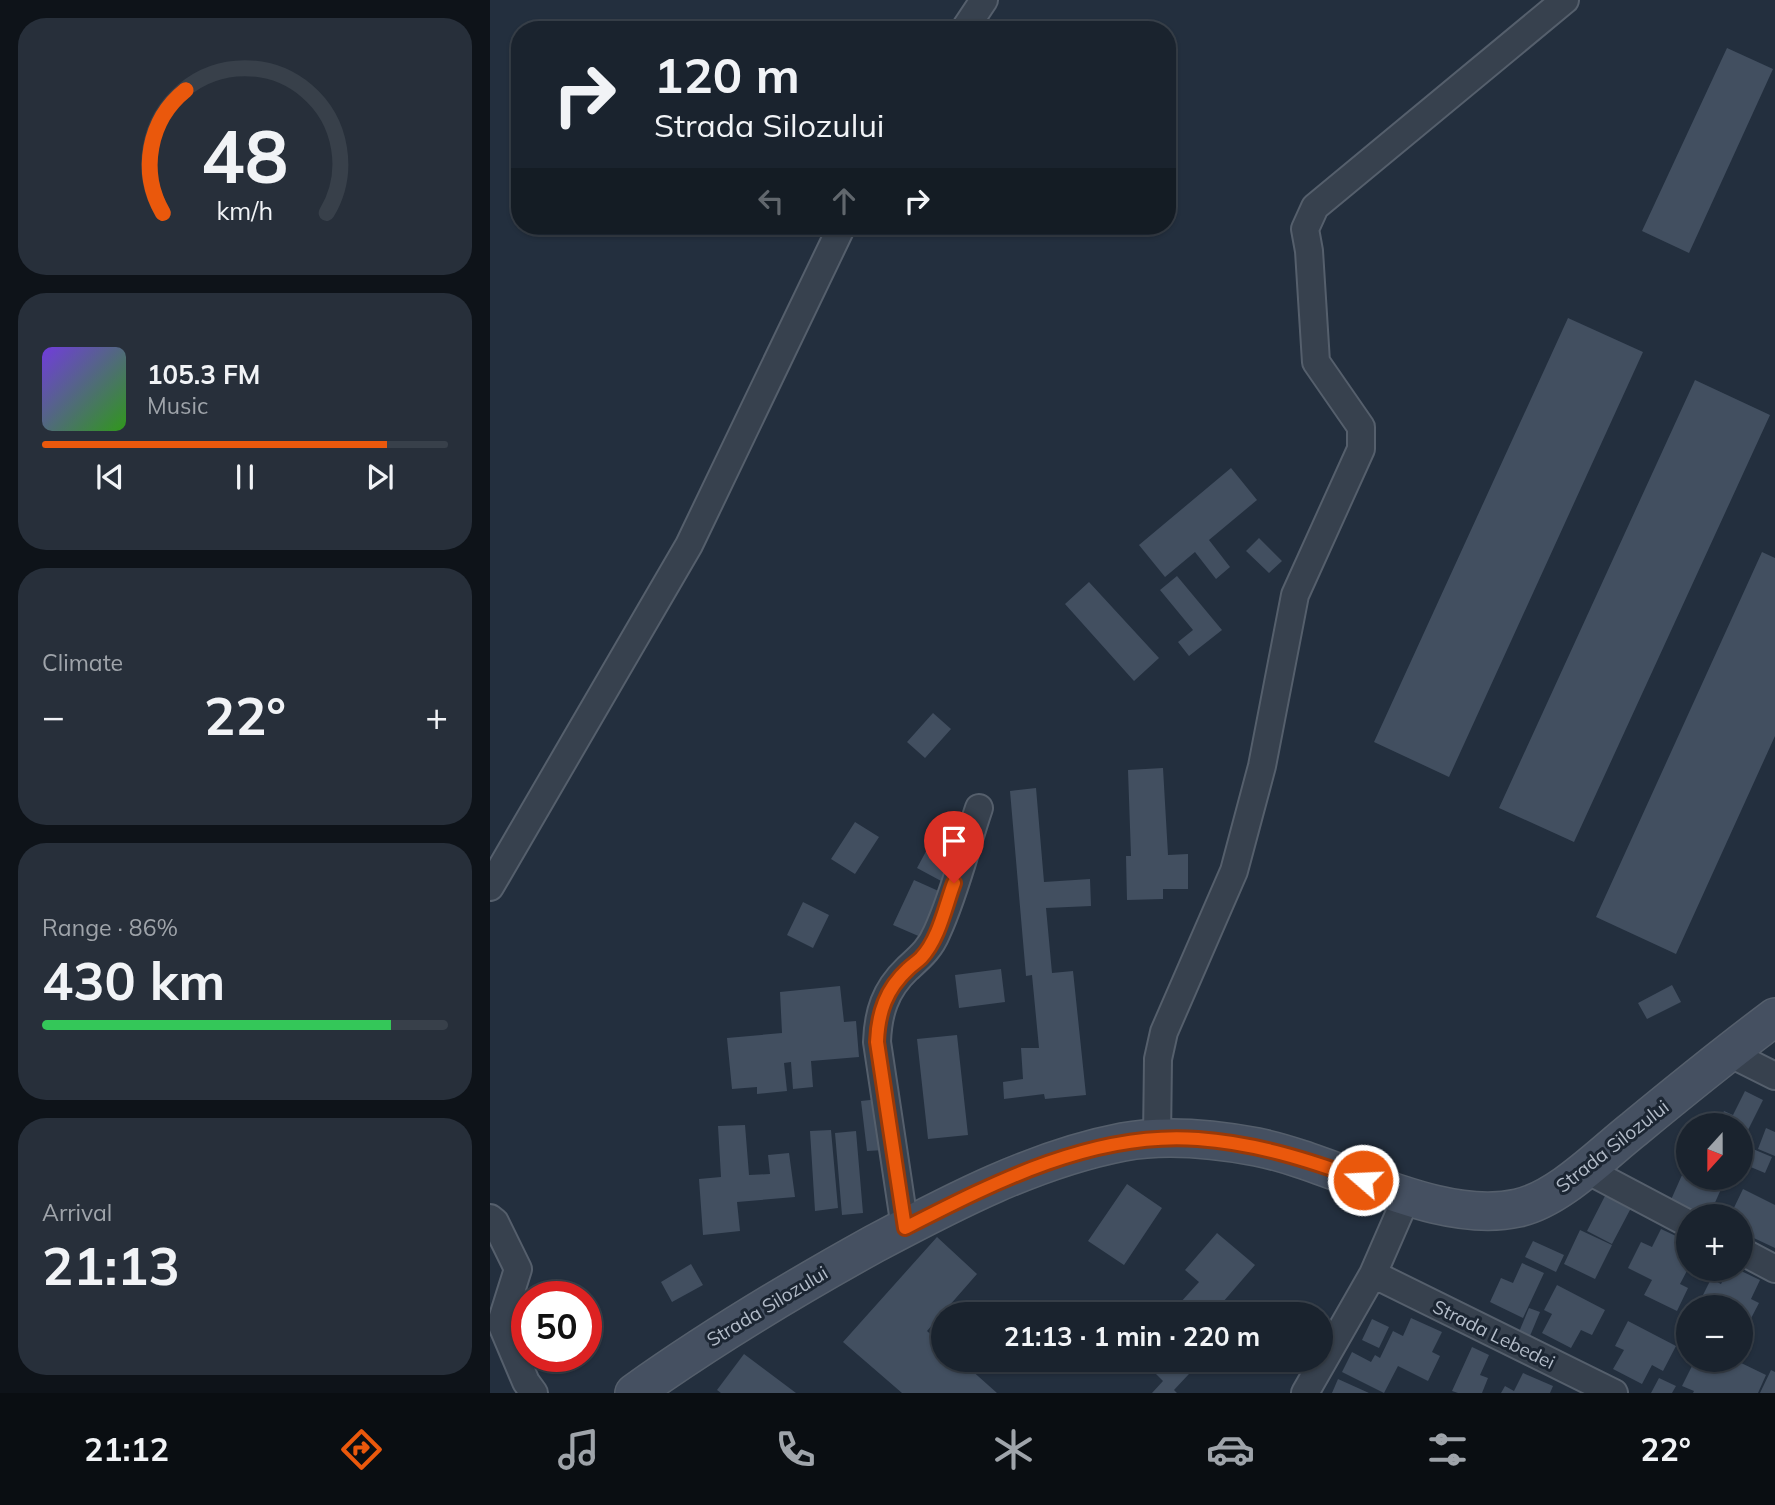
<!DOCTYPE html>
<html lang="en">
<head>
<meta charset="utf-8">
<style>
  :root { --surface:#1a232e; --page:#272f3a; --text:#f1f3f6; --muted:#9fa4aa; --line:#38404a; --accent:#ea580c }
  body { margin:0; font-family:Mulish,sans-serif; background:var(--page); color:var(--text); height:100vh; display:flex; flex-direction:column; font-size:26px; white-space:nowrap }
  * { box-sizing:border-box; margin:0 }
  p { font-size:23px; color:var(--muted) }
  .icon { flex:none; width:38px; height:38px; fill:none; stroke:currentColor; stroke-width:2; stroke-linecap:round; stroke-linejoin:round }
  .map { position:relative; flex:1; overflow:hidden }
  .drawer { display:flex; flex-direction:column; gap:18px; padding:18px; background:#0e1319; width:490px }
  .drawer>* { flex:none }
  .guide { position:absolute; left:21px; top:21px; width:665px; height:214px; border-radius:28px; box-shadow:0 2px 5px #0004,0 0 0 2px var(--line); background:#1a232e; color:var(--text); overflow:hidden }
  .needle { width:46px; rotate:201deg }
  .buttons { position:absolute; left:1186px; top:1113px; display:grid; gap:14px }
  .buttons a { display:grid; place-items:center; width:77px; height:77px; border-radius:50%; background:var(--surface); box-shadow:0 2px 5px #0004,0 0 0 2px var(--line); font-size:35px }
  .speed { position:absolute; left:21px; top:1281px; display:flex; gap:14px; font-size:35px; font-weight:700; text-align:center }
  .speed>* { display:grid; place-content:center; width:91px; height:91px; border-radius:50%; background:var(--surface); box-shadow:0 2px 5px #0004,0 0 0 2px var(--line); line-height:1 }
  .speed .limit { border:10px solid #d22; background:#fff; color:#111 }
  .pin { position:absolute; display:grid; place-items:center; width:60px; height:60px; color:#fff; margin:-72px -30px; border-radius:50% 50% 50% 0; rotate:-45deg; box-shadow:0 0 7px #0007 }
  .pin .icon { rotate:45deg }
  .me { position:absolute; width:77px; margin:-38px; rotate:289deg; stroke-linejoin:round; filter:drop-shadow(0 0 5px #0008) }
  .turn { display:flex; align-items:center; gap:24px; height:147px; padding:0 28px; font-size:32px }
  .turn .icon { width:91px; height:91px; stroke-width:2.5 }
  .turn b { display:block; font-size:49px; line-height:60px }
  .lanes { display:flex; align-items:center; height:66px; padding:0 28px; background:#0003; justify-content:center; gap:35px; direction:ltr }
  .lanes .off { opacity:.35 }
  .big { font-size:52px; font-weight:700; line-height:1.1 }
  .drawer .widget { flex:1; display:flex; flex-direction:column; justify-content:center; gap:10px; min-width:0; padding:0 24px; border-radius:28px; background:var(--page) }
  .drawer .dial { align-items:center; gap:0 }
  .dial svg { height:182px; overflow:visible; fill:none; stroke:var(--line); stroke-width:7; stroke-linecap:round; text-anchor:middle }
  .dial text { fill:var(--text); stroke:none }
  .song { display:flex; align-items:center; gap:21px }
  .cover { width:84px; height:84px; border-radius:10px; background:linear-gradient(135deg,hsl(260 70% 55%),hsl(110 70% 35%)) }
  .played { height:7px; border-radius:4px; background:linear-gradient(90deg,var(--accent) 85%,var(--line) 85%) }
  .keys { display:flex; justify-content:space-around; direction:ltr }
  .heat { display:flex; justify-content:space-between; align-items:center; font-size:38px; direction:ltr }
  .charge { height:10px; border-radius:5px; background:linear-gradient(90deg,#34c759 86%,var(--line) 0) }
  .trip { position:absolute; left:441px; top:1302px; width:402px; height:70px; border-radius:35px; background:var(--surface); box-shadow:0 2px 5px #0004,0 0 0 2px var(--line); font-weight:700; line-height:70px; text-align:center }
  .menu { display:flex; height:112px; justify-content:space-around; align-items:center; background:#0a0e12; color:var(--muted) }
  .menu .icon { width:49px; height:49px }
  .menu .active { color:var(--accent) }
  .menu b { font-size:32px; color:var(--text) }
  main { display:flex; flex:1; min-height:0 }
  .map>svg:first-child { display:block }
  .building { fill:#424f60 }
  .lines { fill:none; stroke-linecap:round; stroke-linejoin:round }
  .minor-casing { stroke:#555f6c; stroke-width:30 }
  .secondary-casing { stroke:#555f6c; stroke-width:40 }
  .minor { stroke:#37414e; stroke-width:26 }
  .secondary { stroke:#455061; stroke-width:37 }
  .route-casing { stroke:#983908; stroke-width:18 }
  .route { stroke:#ea580c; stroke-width:12 }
  .labels { text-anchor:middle; stroke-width:6; stroke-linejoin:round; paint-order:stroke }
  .street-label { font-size:19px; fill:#b3bcc9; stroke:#1c2633 }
</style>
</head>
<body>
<main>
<section class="drawer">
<div class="widget dial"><svg viewBox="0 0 100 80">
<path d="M14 69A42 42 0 1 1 86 69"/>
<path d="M14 69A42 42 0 0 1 24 15" stroke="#ea580c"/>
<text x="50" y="56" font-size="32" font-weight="700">48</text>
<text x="50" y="72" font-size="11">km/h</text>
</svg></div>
<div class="widget">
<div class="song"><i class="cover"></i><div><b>105.3 FM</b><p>Music</p></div></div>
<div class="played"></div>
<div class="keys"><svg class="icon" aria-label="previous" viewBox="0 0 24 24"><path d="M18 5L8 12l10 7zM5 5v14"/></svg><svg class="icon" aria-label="pause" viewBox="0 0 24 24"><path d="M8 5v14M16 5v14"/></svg><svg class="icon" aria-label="next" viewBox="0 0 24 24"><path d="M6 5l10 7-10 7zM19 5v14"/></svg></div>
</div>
<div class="widget"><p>Climate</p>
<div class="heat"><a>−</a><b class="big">22°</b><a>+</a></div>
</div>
<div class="widget"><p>Range · 86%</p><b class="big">430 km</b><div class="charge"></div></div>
<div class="widget"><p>Arrival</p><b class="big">21:13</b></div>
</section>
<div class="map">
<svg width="1285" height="1393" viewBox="0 0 1285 1393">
  <rect width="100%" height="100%" fill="#232f3e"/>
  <path class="building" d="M1237,48l46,21 -84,184 -47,-22z
    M1078,318l75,34 -194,425 -75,-35z
    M1205,380l75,35 -196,427 -75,-34z
    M741,468l26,32 -48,40 21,27 -14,12 -21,-27 -30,25 -26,-32z
    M769,538l23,23 -13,12 -23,-22z
    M1272,552l13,6v178l-99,218 -80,-37z
    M687,576l45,54 -33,26 -11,-14 15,-12 -33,-40z
    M599,582l70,76 -25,23 -69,-77z
    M443,713l18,16 -26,29 -18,-16z
    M673,768l5,87 20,-1v35h-25v10l-36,1 -1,-44h5l-3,-86z
    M546,788l8,94 46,-3 1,27 -45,2 6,65 21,-2 13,124 -41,4 -1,-5 -40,5 -1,-17 20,-3 -2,-31h18l-7,-73 -6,1 -16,-185z
    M365,822l24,15 -24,37 -24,-15z
    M447,831l26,14 -20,37 -26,-14z
    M424,880l29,13 -20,45 -30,-13z
    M313,902l26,13 -16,33 -26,-13z
    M511,969l4,33 -46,6 -4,-33z
    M1182,985l9,17 -34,17 -9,-16z
    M350,986l4,36 12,-1 3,36 -48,4 2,26 -20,2 -2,-27 -7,1 3,28 -30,3v-7l-25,2 -5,-51 55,-5 -2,-41z
    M467,1035l11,100 -40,4 -11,-100z
    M1255,1091l18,9 -22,44 31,13 -7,16 -24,-10v-38h-24l7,-14 9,4z
    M389,1099l5,51 -17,1 -6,-50z
    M255,1125l4,50 21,-1 -2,-19 21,-2 6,44 -58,5 3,29 -37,4 -4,-56 22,-2 -3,-51z
    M1276,1128l9,4v24l-17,-7z
    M341,1130l7,78 -23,3 -5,-80z
    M366,1131l7,82 -21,2 -7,-82z
    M1192,1175l12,5 1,-2h31l-17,38h-8l-31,-14z
    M637,1184l35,24 -38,57 -36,-24z
    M1253,1189l32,16v43l-34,-16v-16h-11z
    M1116,1194l25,14 -19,36 -25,-13z
    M1171,1229l28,13v5l-8,16 8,4 -9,17 8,4 -11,23 -33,-16 8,-15 -24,-12 13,-26 11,5z
    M1090,1230l32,15 -17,34 -31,-15z
    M727,1233l38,32 -32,37 13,12h-66l29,-32 -14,-12z
    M447,1237l40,37 -50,57 16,14v15h17l37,33h-95l-59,-51z
    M1043,1241l31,14 -8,17 -31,-15z
    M1032,1263l22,10 -21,45 -33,-16 11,-24 12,5z
    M201,1264l12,21 -31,17 -11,-20z
    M1239,1269h8l23,11 -9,19 8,4 -13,25 -5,-2v-19h-37l-6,-2 13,-26 10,5z
    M1067,1285l48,25 -13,25 -11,-5 -10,18 -29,-15 10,-19 -8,-4z
    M1039,1308l11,4 -13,31 -11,-4z
    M921,1318l31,14 -10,20 8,4 -12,25 -30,-15 -14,27 -42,-21 10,-20 19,10 4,-7 5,3 13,-27 10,5z
    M882,1319l17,8 -10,21 -17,-8z
    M1138,1321l48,25 -13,25 -11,-6 -10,19 -29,-15 11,-19 -9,-4z
    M982,1347l17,8 -9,20 8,3 -6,15h-24l-6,-2z
    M254,1354l52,39h-75l-4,-3z
    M652,1360h60l-28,30 3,3h-25l11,-12z
    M1205,1360h12l17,8 4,-8h7l31,15 -8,18h-65l1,-2 -12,-5z
    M1281,1370l4,2v21h-15z
    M1033,1373l30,13 -3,7h-49l4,-7 9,5z
    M1169,1378l17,8 -4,7h-21z
    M848,1379l31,14h-37z"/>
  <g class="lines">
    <defs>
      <path id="minor" d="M474,30l20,-30
        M0,887l199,-342 153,-319
        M1239,1053l46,23
        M667,1139l1,-80 6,-27 70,-161 28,-105 33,-171 66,-146v-22l-45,-65 -7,-111 -4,-22 10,-22 250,-207
        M1095,1169l104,55
        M0,1218l5,4 23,47 -17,54 25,59 8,11
        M415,1228l-28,-186c1,-29 8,-52 30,-73 13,-12 23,-20 30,-37 18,-39 28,-83 42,-124
        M1251,1251l34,18
        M883,1274l241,119
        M815,1393l68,-119 34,-78"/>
      <path id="secondary" d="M144,1393c77,-55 157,-103 240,-149 79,-42 161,-85 249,-102 44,-8 91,-3 134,5 80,16 181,79 261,61 41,-9 83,-53 116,-79 46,-38 93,-76 141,-112"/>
    </defs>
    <use href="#minor" class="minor-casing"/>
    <use href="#secondary" class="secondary-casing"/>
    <use href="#minor" class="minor"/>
    <use href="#secondary" class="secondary"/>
  </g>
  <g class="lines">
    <defs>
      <path id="route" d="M464,883c-9,24 -15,56 -33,75 -4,4 -9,7 -13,11 -22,20 -30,44 -31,73l28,186c90,-46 189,-97 293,-89 57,4 111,21 165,41"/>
    </defs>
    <use href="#route" class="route-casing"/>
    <use href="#route" class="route"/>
  </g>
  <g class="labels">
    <g class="street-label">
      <text transform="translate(1122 1146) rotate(-38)" y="7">Strada Silozului</text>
      <text transform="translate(277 1306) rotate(-31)" y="7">Strada Silozului</text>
      <text transform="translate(1004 1334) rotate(26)" y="7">Strada Lebedei</text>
    </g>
  </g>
</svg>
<div class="buttons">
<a><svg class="needle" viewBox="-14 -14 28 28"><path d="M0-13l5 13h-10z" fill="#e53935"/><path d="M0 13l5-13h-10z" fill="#9fa4aa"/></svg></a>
<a>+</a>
<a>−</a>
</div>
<div class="speed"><div class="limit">50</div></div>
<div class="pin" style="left:464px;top:883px;background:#d93025"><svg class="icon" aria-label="arrive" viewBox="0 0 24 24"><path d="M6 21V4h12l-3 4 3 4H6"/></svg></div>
<svg class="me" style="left:873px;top:1180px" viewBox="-20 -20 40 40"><circle r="17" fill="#ea580c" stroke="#fff" stroke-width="3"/><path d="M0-11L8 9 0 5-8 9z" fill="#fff"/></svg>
<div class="trip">21:13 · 1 min · 220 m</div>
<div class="guide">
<div class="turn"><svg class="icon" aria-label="right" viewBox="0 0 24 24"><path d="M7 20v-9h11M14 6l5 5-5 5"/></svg><div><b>120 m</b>Strada Silozului</div></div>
<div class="lanes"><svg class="icon off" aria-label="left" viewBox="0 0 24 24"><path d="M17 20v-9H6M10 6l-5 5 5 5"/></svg><svg class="icon off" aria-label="ahead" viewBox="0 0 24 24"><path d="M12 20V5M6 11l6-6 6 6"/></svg><svg class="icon" aria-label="right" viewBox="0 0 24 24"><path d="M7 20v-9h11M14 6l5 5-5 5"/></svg></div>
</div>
</div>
</main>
<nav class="menu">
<b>21:12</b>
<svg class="icon active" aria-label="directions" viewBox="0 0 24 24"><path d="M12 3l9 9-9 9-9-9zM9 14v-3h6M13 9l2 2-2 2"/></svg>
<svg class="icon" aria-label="music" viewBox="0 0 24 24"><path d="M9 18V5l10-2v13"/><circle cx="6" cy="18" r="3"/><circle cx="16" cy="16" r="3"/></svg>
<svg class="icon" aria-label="phone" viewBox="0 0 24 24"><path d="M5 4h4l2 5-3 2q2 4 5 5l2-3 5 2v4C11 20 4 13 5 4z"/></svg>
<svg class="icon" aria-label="climate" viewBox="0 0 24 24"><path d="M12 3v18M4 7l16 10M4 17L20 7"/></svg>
<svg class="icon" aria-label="car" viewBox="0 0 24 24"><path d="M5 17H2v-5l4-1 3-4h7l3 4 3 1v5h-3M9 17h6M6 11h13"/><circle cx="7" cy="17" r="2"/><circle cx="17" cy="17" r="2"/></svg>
<svg class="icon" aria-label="filters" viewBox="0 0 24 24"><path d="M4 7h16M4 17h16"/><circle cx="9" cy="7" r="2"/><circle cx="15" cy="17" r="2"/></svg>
<b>22°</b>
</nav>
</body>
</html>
